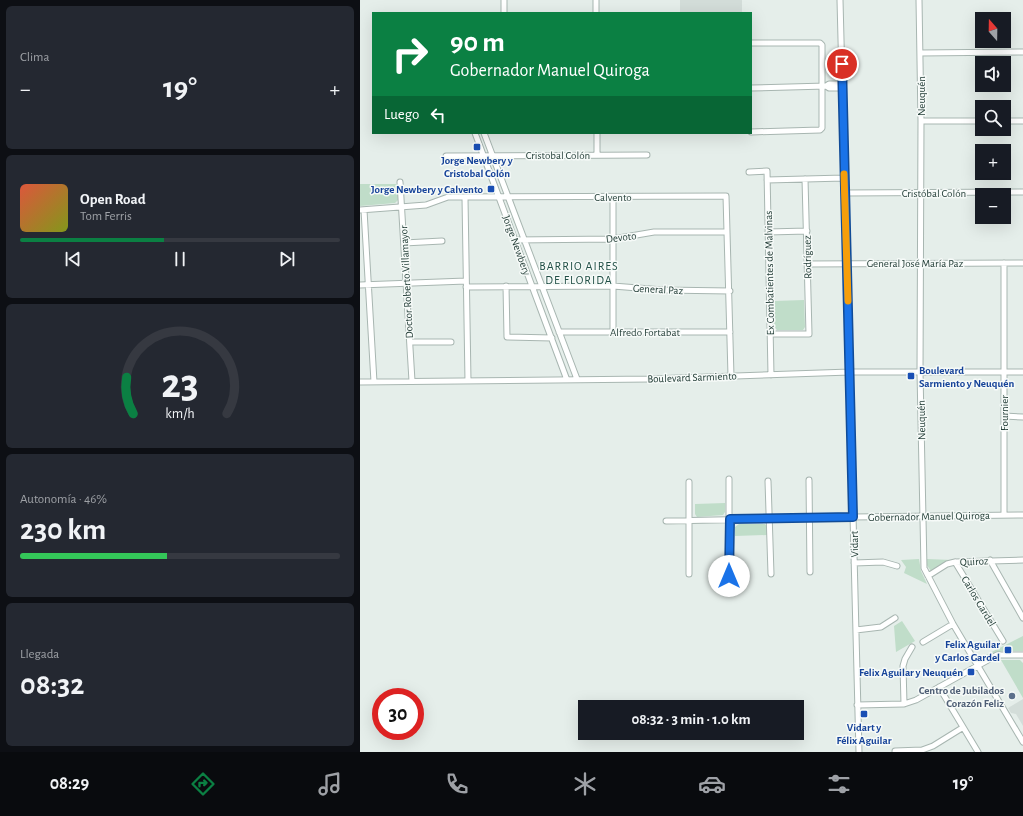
<!DOCTYPE html>
<html lang="es">
<head>
<meta charset="utf-8">
<style>
  :root { --surface:#171b24; --page:#242831; --text:#f1f3f6; --muted:#9ea1a6; --line:#363941; --accent:#0b8043 }
  body { margin:0; font-family:"Alegreya Sans",sans-serif; background:var(--page); color:var(--text); height:100vh; display:flex; flex-direction:column; font-size:15px; white-space:nowrap }
  * { box-sizing:border-box; margin:0 }
  p { font-size:13px; color:var(--muted) }
  .icon { flex:none; width:22px; height:22px; fill:none; stroke:currentColor; stroke-width:2; stroke-linecap:round; stroke-linejoin:round }
  .map { position:relative; flex:1; overflow:hidden }
  .drawer { display:flex; flex-direction:column; gap:6px; padding:6px; background:#0d0f14; width:360px }
  .drawer>* { flex:none }
  .banner { position:absolute; left:12px; top:12px; width:380px; height:122px; border-radius:0px; box-shadow:0 4px 16px #0002; background:#0b8043; color:#fff; overflow:hidden }
  .needle { width:26px; rotate:340deg }
  .tools { position:absolute; left:615px; top:12px; display:grid; gap:8px }
  .tools a { display:grid; place-items:center; width:36px; height:36px; border-radius:0px; background:var(--surface); box-shadow:0 4px 16px #0002; font-size:20px }
  .speed { position:absolute; left:12px; top:688px; display:flex; gap:8px; font-size:20px; font-weight:700; text-align:center }
  .speed>* { display:grid; place-content:center; width:52px; height:52px; border-radius:50%; background:var(--surface); box-shadow:0 4px 16px #0002; line-height:1 }
  .speed .limit { border:6px solid #d22; background:#fff; color:#111 }
  .pin { position:absolute; display:grid; place-items:center; width:34px; height:34px; color:#fff; margin:-17px; border:2px solid #fff; border-radius:50%; box-shadow:0 1px 4px #0007 }
  .me { position:absolute; width:44px; margin:-22px; rotate:0deg; stroke-linejoin:round; filter:drop-shadow(0 0 3px #0008) }
  .turn { display:flex; align-items:center; gap:14px; height:84px; padding:0 12px; font-size:18px }
  .turn .icon { width:52px; height:52px; stroke-width:2.5 }
  .turn b { display:block; font-size:28px; line-height:34px }
  .then { display:flex; align-items:center; height:38px; padding:0 12px; background:#0003; gap:8px; font-size:15px }
  .big { font-size:30px; font-weight:600; line-height:1.1 }
  .drawer .card { flex:1; display:flex; flex-direction:column; justify-content:center; gap:6px; min-width:0; padding:0 14px; border-radius:6px; background:var(--page) }
  .drawer .dial { align-items:center; gap:0 }
  .dial svg { height:104px; overflow:visible; fill:none; stroke:var(--line); stroke-width:7; stroke-linecap:round; text-anchor:middle }
  .dial text { fill:var(--text); stroke:none }
  .song { display:flex; align-items:center; gap:12px }
  .cover { width:48px; height:48px; border-radius:6px; background:linear-gradient(135deg,hsl(10 70% 55%),hsl(70 70% 35%)) }
  .played { height:4px; border-radius:2px; background:linear-gradient(90deg,var(--accent) 45%,var(--line) 45%) }
  .keys { display:flex; justify-content:space-around; direction:ltr }
  .heat { display:flex; justify-content:space-between; align-items:center; font-size:22px; direction:ltr }
  .charge { height:6px; border-radius:3px; background:linear-gradient(90deg,#34c759 46%,var(--line) 0) }
  .trip { position:absolute; left:218px; top:700px; width:226px; height:40px; border-radius:0px; background:var(--surface); box-shadow:0 4px 16px #0002; font-weight:600; line-height:40px; text-align:center }
  .dock { display:flex; height:64px; justify-content:space-around; align-items:center; background:#090b0e; color:var(--muted) }
  .dock .icon { width:28px; height:28px }
  .dock .current { color:var(--accent) }
  .dock b { font-size:18px; color:var(--text) }
  main { display:flex; flex:1; min-height:0 }
  .map>svg:first-child { display:block }
  .built { fill:#d3ddd9 }
  .green { fill:#c0ddc9 }
  .lines { fill:none; stroke-linecap:round; stroke-linejoin:round }
  .minor-casing { stroke:#a8b6b1; stroke-width:7 }
  .minor { stroke:#fff; stroke-width:5 }
  .route-casing { stroke:#114b97; stroke-width:10 }
  .route { stroke:#1a73e8; stroke-width:7 }
  .slow { stroke:#f59e0b; stroke-width:7 }
  .transit-dot { fill:#1a4fb4; stroke:#f6faf8; stroke-width:1.5 }
  .service-dot { fill:#5c6f8a; stroke:#f6faf8; stroke-width:1.5 }
  .labels { text-anchor:middle; stroke-width:3; stroke-linejoin:round; paint-order:stroke }
  .street-label { font-size:11px; fill:#253f39; stroke:#f6faf8 }
  .transit-label { font-size:11px; font-weight:bold; fill:#164399; stroke:#f6faf8; text-anchor:end }
  .service-label { font-size:11px; font-weight:bold; fill:#4e5e75; stroke:#f6faf8; text-anchor:end }
  .neighbourhood-label { font-size:12px; letter-spacing:1px; fill:#225047; stroke:#f6faf8 }
</style>
</head>
<body>
<main>
<section class="drawer">
<div class="card"><p>Clima</p>
<div class="heat"><a>−</a><b class="big">19°</b><a>+</a></div>
</div>
<div class="card">
<div class="song"><i class="cover"></i><div><b>Open Road</b><p>Tom Ferris</p></div></div>
<div class="played"></div>
<div class="keys"><svg class="icon" aria-label="previous" viewBox="0 0 24 24"><path d="M18 5L8 12l10 7zM5 5v14"/></svg><svg class="icon" aria-label="pause" viewBox="0 0 24 24"><path d="M8 5v14M16 5v14"/></svg><svg class="icon" aria-label="next" viewBox="0 0 24 24"><path d="M6 5l10 7-10 7zM19 5v14"/></svg></div>
</div>
<div class="card dial"><svg viewBox="0 0 100 80">
<path d="M14 69A42 42 0 1 1 86 69"/>
<path d="M14 69A42 42 0 0 1 9 41" stroke="#0b8043"/>
<text x="50" y="56" font-size="32" font-weight="700">23</text>
<text x="50" y="72" font-size="11">km/h</text>
</svg></div>
<div class="card"><p>Autonomía · 46%</p><b class="big">230 km</b><div class="charge"></div></div>
<div class="card"><p>Llegada</p><b class="big">08:32</b></div>
</section>
<div class="map">
<svg width="663" height="752" viewBox="0 0 663 752">
  <rect width="100%" height="100%" fill="#e5eeea"/>
  <path class="built" d="M320,0h62v13h-62z
    M663,699v27l-7,-12 -5,-1 -3,-5z"/>
  <path class="green" d="M0,184h37l1,16 -3,3 -35,3z
    M444,300l1,27 -2,3h-26l-3,-3v-26z
    M365,503v9l-2,3 -26,2 -2,-3v-10z
    M379,524h26l2,3v8l-32,1v-9z
    M559,559l2,12 6,13 -23,-11 2,-6 -5,-7z
    M567,559l25,1 -21,11 -5,-7z
    M542,621l13,20 -19,11 -2,-26z
    M663,636v15h-21l-23,10 -1,-2z
    M641,660h19l3,3v35z"/>
  <g class="lines">
    <defs>
      <path id="minor" d="M236,0v13
        M480,0l19,752
        M559,0l2,121 -1,251 4,196 29,56 70,118
        M144,13v-13
        M391,43h69l2,2v83l-2,2 -69,2
        M560,53l103,-1
        M466,86l3,2h13
        M391,88l75,-2 3,-2h13
        M561,121h61
        M644,121h19
        M115,133l92,247
        M124,133l93,246
        M237,133v22
        M86,156l201,-1
        M389,172l18,-1 4,204
        M407,180l77,-2
        M40,182l12,199
        M485,193l178,-1
        M105,198l3,183
        M0,210l66,-5 22,-8 278,-1 5,180
        M4,210l10,172
        M408,232l39,-1
        M155,240l98,-1 41,-7h73
        M44,243l38,-2
        M447,264l216,-1
        M0,285l106,-4
        M146,286l1,51 45,1
        M106,287l147,-1 50,4 67,1
        M199,332h171
        M253,332v-135
        M410,334h39l-4,-155
        M50,342h41
        M0,382l290,-3 200,-7h173
        M644,416l19,1
        M369,479v97
        M449,480l1,92
        M408,481l3,93
        M329,482v92
        M644,515v-252
        M306,521l187,-4 170,-2
        M630,560l33,58
        M595,562l48,79
        M494,563l29,-1 14,4
        M568,576l19,-12 8,-2 68,-2
        M496,630l25,-3 14,-9
        M563,642l30,-18
        M579,687l39,65
        M544,704l-1,-38 2,-7 7,-12
        M497,705l47,-1 12,-4 81,-45h26
        M535,751l27,-1 11,-4 29,-18"/>
    </defs>
    <use href="#minor" class="minor-casing"/>
    <use href="#minor" class="minor"/>
  </g>
  <g class="lines">
    <defs>
      <path id="route" d="M369,576l1,-57 123,-2 -11,-453"/>
    </defs>
    <use href="#route" class="route-casing"/>
    <use href="#route" class="route"/>
    <path class="slow" d="M484,174l4,127"/>
  </g>
  <g class="transit-dot">
    <rect x="113" y="143" width="8" height="8" rx="2"/>
    <rect x="127" y="185" width="8" height="8" rx="2"/>
    <rect x="547" y="372" width="8" height="8" rx="2"/>
    <rect x="644" y="646" width="8" height="8" rx="2"/>
    <rect x="607" y="668" width="8" height="8" rx="2"/>
    <rect x="500" y="710" width="8" height="8" rx="2"/>
  </g>
  <circle class="service-dot" cx="652" cy="696" r="4"/>
  <g class="labels">
    <g class="street-label">
      <text transform="translate(561 96) rotate(-90)" y="4">Neuquén</text>
      <text x="198" y="159">Cristobal Colón</text>
      <text x="574" y="197">Cristóbal Colón</text>
      <text x="253" y="201">Calvento</text>
      <text transform="translate(261 237) rotate(-7)" y="4">Devoto</text>
      <text transform="translate(157 245) rotate(70)" y="4">Jorge Newbery</text>
      <text transform="translate(447 257) rotate(-91)" y="4">Rodríguez</text>
      <text x="555" y="267">General José María Paz</text>
      <text transform="translate(409 273) rotate(-91)" y="4">Ex Combatientes de Malvinas</text>
      <text transform="translate(46 282) rotate(-93)" y="4">Doctor Roberto Villamayor</text>
      <text transform="translate(298 289) rotate(3)" y="4">General Paz</text>
      <text x="285" y="336">Alfredo Fortabat</text>
      <text transform="translate(332 377) rotate(-2)" y="4">Boulevard Sarmiento</text>
      <text transform="translate(644 413) rotate(-90)" y="4">Fournier</text>
      <text transform="translate(561 420) rotate(-91)" y="4">Neuquén</text>
      <text transform="translate(569 516) rotate(-1)" y="4">Gobernador Manuel Quiroga</text>
      <text transform="translate(494 544) rotate(-91)" y="4">Vidart</text>
      <text transform="translate(614 561) rotate(-3)" y="4">Quiroz</text>
      <text transform="translate(619 601) rotate(59)" y="4">Carlos Gardel</text>
    </g>
    <g class="transit-label">
      <text x="117" y="164" text-anchor="middle">Jorge Newbery y<tspan x="117" dy="13">Cristobal Colón</tspan></text>
      <text x="123" y="193">Jorge Newbery y Calvento</text>
      <text x="559" y="374" text-anchor="start">Boulevard<tspan x="559" dy="13">Sarmiento y Neuquén</tspan></text>
      <text x="640" y="648">Felix Aguilar<tspan x="640" dy="13">y Carlos Gardel</tspan></text>
      <text x="603" y="676">Felix Aguilar y Neuquén</text>
      <text x="504" y="731" text-anchor="middle">Vidart y<tspan x="504" dy="13">Félix Aguilar</tspan></text>
    </g>
    <g class="service-label">
      <text x="644" y="694">Centro de Jubilados<tspan x="644" dy="13">Corazón Feliz</tspan></text>
    </g>
    <g class="neighbourhood-label">
      <text x="219" y="270">BARRIO AIRES<tspan x="219" dy="14">DE FLORIDA</tspan></text>
    </g>
  </g>
</svg>
<div class="tools">
<a><svg class="needle" viewBox="-14 -14 28 28"><path d="M0-13l5 13h-10z" fill="#e53935"/><path d="M0 13l5-13h-10z" fill="#9ea1a6"/></svg></a>
<a><svg class="icon" aria-label="sound" viewBox="0 0 24 24"><path d="M4 9h4l5-4v14l-5-4H4zM17 9q2 3 0 6"/></svg></a>
<a><svg class="icon" aria-label="search" viewBox="0 0 24 24"><circle cx="10" cy="10" r="6"/><path d="M15 15l6 6"/></svg></a>
<a>+</a>
<a>−</a>
</div>
<div class="speed"><div class="limit">30</div></div>
<div class="pin" style="left:482px;top:64px;background:#d93025"><svg class="icon" aria-label="arrive" viewBox="0 0 24 24"><path d="M6 21V4h12l-3 4 3 4H6"/></svg></div>
<svg class="me" style="left:369px;top:576px" viewBox="-20 -20 40 40"><circle r="19" fill="#fff"/><path d="M0-13L10 11 0 6-10 11z" fill="#1a73e8"/></svg>
<div class="trip">08:32 · 3 min · 1.0 km</div>
<div class="banner">
<div class="turn"><svg class="icon" aria-label="right" viewBox="0 0 24 24"><path d="M7 20v-9h11M14 6l5 5-5 5"/></svg><div><b>90 m</b>Gobernador Manuel Quiroga</div></div>
<div class="then">Luego<svg class="icon" aria-label="left" viewBox="0 0 24 24"><path d="M17 20v-9H6M10 6l-5 5 5 5"/></svg></div>
</div>
</div>
</main>
<nav class="dock">
<b>08:29</b>
<svg class="icon current" aria-label="directions" viewBox="0 0 24 24"><path d="M12 3l9 9-9 9-9-9zM9 14v-3h6M13 9l2 2-2 2"/></svg>
<svg class="icon" aria-label="music" viewBox="0 0 24 24"><path d="M9 18V5l10-2v13"/><circle cx="6" cy="18" r="3"/><circle cx="16" cy="16" r="3"/></svg>
<svg class="icon" aria-label="phone" viewBox="0 0 24 24"><path d="M5 4h4l2 5-3 2q2 4 5 5l2-3 5 2v4C11 20 4 13 5 4z"/></svg>
<svg class="icon" aria-label="climate" viewBox="0 0 24 24"><path d="M12 3v18M4 7l16 10M4 17L20 7"/></svg>
<svg class="icon" aria-label="car" viewBox="0 0 24 24"><path d="M5 17H2v-5l4-1 3-4h7l3 4 3 1v5h-3M9 17h6M6 11h13"/><circle cx="7" cy="17" r="2"/><circle cx="17" cy="17" r="2"/></svg>
<svg class="icon" aria-label="filters" viewBox="0 0 24 24"><path d="M4 7h16M4 17h16"/><circle cx="9" cy="7" r="2"/><circle cx="15" cy="17" r="2"/></svg>
<b>19°</b>
</nav>
</body>
</html>
